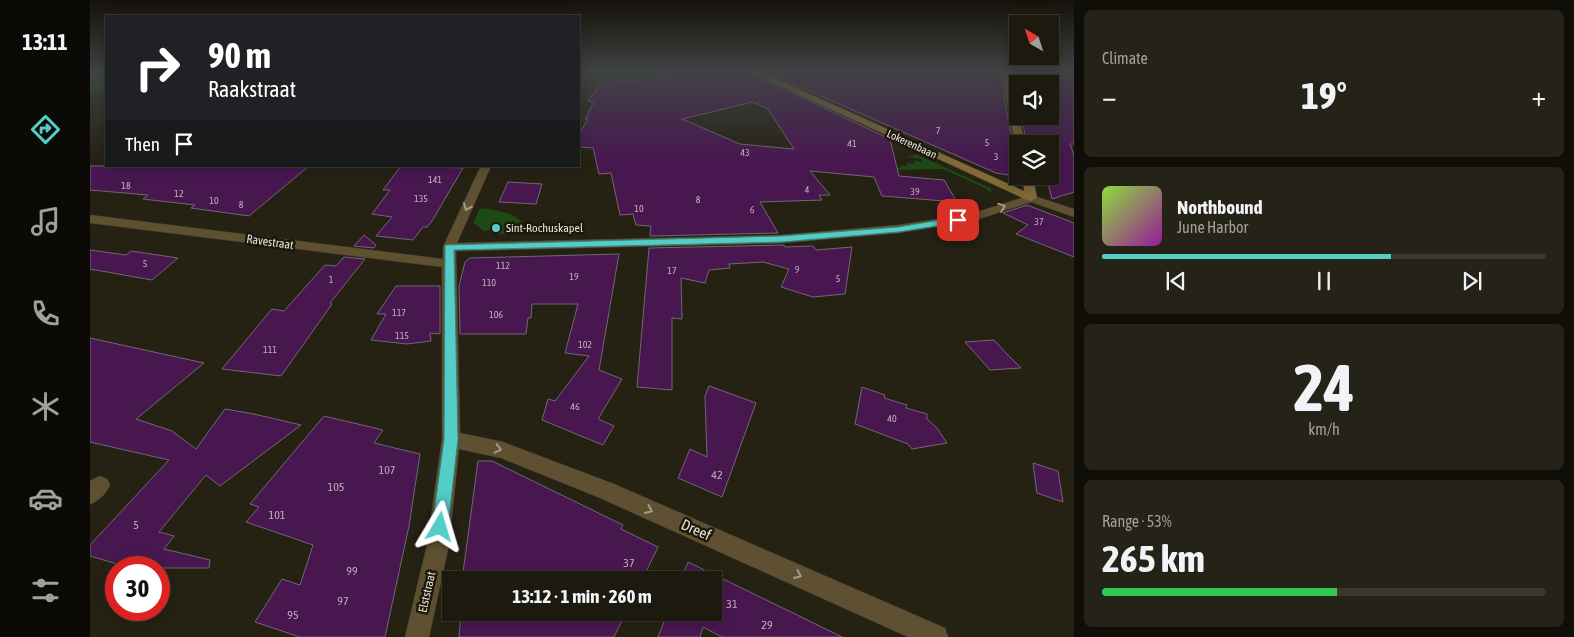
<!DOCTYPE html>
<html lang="en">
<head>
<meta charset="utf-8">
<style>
  :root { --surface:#1c190e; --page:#252217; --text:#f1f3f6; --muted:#a0a09e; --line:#3a382e; --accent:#54cdc7 }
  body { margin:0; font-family:"Asap Condensed",sans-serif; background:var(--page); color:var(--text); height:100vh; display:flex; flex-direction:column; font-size:19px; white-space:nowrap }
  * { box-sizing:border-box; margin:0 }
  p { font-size:16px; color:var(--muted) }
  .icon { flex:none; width:28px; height:28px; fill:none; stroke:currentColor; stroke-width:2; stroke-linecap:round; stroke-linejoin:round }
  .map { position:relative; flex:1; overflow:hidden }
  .drawer { display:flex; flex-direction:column; gap:10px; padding:10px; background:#0f0e08; width:500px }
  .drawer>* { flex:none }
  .hud { position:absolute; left:15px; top:15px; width:475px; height:152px; border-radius:0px; box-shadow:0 2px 12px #0003,0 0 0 1px var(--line); background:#202124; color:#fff; overflow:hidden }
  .needle { width:32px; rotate:321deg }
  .fabs { position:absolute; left:919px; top:15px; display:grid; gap:10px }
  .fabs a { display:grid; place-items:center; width:50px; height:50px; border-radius:0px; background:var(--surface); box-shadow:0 2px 12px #0003,0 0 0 1px var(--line); font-size:25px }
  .speed { position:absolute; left:15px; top:556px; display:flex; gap:10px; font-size:25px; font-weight:700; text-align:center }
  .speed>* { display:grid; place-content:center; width:65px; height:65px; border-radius:50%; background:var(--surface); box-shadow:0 2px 12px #0003,0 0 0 1px var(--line); line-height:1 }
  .speed .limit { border:8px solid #d22; background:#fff; color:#111 }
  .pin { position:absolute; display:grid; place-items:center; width:42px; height:42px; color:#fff; margin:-21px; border-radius:10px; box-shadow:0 2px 8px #0006 }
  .me { position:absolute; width:55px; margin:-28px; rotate:7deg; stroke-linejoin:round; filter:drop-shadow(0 0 4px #0008) }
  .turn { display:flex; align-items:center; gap:18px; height:105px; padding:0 20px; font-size:22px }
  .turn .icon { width:65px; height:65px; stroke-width:2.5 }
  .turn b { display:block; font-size:35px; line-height:42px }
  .then { display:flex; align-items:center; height:48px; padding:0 20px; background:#0003; gap:10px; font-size:19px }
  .big { font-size:38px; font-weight:700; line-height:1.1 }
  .drawer .card { flex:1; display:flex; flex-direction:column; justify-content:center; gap:8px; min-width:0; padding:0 18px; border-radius:8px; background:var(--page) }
  .drawer .dial { align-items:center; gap:0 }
  .dial b { font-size:65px; line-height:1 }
  .song { display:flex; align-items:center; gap:15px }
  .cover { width:60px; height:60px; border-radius:8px; background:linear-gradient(135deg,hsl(90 70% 55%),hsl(300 70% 35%)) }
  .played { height:5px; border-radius:2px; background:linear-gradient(90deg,var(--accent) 65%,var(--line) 65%) }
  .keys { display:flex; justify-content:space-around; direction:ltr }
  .heat { display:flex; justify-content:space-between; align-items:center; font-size:28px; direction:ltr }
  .charge { height:8px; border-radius:4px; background:linear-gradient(90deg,#34c759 53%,var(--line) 0) }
  .trip { position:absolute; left:352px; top:571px; width:280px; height:50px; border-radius:0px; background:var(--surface); box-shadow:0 2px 12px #0003,0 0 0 1px var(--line); font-weight:700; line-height:50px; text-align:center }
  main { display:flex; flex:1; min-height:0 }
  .tab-bar { display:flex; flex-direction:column; width:90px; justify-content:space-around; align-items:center; background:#0b0a06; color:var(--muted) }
  .tab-bar .icon { width:35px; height:35px }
  .tab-bar .current { color:var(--accent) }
  .tab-bar b { font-size:22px; color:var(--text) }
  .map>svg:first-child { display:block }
  .green { fill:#1c4916 }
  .building { fill:#481750; stroke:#726774; fill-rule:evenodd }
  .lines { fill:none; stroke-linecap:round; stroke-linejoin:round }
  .street-casing { stroke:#403c2f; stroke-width:1 }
  .secondary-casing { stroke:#403c2f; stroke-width:1 }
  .street { fill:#5f5032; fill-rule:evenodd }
  .secondary { fill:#816a38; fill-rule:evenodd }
  .oneway { stroke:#a29a86 }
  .route { fill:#54cdc7; stroke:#378581 }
  .poi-dot { fill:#54cdc7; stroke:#1c180a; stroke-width:2 }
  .labels { text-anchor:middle; stroke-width:5; stroke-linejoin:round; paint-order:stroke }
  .number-label { font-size:10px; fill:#beb1b8 }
  .far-street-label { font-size:11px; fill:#e6e4db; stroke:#1c180a }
  .poi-label { font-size:12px; fill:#e6e4db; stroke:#1c180a; text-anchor:start }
  .street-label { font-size:12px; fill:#e6e4db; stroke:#1c180a }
  .near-number-label { font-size:12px; fill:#beb1b8 }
  .near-street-label { font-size:15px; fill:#e6e4db; stroke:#1c180a }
</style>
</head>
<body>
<main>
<nav class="tab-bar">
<b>13:11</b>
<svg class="icon current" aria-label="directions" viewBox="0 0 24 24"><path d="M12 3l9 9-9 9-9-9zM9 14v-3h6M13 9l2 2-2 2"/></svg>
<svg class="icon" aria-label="music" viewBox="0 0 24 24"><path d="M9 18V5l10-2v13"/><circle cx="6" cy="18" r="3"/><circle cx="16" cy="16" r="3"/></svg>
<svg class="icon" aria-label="phone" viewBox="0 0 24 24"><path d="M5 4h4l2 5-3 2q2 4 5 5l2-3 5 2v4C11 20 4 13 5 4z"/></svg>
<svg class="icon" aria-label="climate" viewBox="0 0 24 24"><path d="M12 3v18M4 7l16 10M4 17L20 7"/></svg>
<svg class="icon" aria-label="car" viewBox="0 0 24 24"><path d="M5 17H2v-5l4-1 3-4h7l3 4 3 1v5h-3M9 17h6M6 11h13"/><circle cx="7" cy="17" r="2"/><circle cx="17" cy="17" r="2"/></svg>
<svg class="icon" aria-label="filters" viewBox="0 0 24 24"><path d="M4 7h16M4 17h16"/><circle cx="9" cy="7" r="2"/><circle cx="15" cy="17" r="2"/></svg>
</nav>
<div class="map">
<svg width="984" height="637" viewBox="0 0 984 637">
  <rect width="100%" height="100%" fill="#252113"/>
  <path class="green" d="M0,71h16v20l-16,-1z
    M826,154l74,34 3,3 -4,1 -2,-3 -44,-20 -59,1 -4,-4 21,2 -1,-3 7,1v-3l7,1v-3l8,1 -1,-3 -13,-2z
    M390,208c17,2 45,5 48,26h-32l7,-8 -7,-2 -7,6 -5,1 -11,-8z"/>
  <path class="building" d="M595,71h61l144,68 9,37 45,4 13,22 -75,-6 -8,-19 -64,-6 20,24h-11l3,5 -62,2 18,31 -128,3 1,-10 -15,-1 -3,-11 -13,1 -9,-42 -12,1 -6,-26 -14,-1v-13l9,-15h-3l9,-17 -6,-1 17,-22 27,3zM663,102l15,7 26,40 -54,-5 -58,-25z
    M674,71l235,1 14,72 5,4v19l-10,8 -12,-2z
    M984,71v73h-4l4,11v37l-22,7 -6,-23h4v-32h-23l-6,-28h29v-32h-32v17l-7,-29z
    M0,166h219l-60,50 -58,-8 4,-3 -52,-6 5,-4 -58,-5z
    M311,166l62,2 -31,53 -5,6h-4l-10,13 -37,-4 16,-19 -20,-3 18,-24h-7z
    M418,182l34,2 -6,20 -37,-2z
    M937,205l47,18v34l-58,-23 12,-9 -25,-12z
    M274,235l12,10 -2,3 -20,-2z
    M694,245l1,2 28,-1 3,4 36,-3 -7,47 -32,3 -32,-10 8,-18 -26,-7 -34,2 1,4 -21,2 -4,13 -24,-5 1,41 -10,-1v72l-35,-3 12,-139z
    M0,250l36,5 5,-4 47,7 -26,22 -62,-11z
    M529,254l-20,116 23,9 -24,40 16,7 -11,19 -61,-25 6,-21 7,2 34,-45 -24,-3 13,-49h-46l-1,14h-3l-2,16h-66l-1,-48 6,-24 5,-4z
    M254,257l21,2 -35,44 2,1 -51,72 -59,-7 50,-60 12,2 41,-46 11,1z
    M306,286h44v48l-10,-1 1,8 -24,3 -36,-4 15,-26h-9z
    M0,338l114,25 -68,56 36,12 24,18 29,-40 29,5 47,11 -81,61 -14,-11 -47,57 15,4 -10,13 46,11 -1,8h-78l-41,-12v-11l79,-85 -79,-18z
    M904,340l12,13 15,15 -31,2 -25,-28z
    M619,386l47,17 -34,94 -44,-19 12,-29 17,8 -2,-61z
    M772,387l23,8 -1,3 23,7 -1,3 21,6v5l10,9 10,15 -35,6 -4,-5 -53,-20z
    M234,416l59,14 -9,13 46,11 -11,72 -24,111h-85l-45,-15 27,-43 18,6 13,-40 -67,-23 13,-15 -9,-3z
    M388,461h14l131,64 -2,4 37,18 -16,33h-180z
    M943,463l25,8 5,31 -26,-9z
    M598,562l103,50 51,25h-120l-19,-10 -3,10h-42l10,-25h46v-32h-33z
    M367,612h169l-12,25h-155l2,-22h-4z"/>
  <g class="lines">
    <defs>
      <path id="street" d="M391,166h10l-34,77 325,-8 116,-10 73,-11 60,-19 43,14v8l-43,-15 -58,19 -75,12 -116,10 -326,8 4,182 43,9 111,42 331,144 3,9h-40l-308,-139 -99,-40 -42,-9 -10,96 -20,92h-24l22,-92 15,-106v-172l-352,-44v-8l353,44v-12z
        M10,476l7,3 3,6c-4,9 -11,16 -20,19v-23z"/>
      <path id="secondary" d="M658,71h11l265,120 -1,-15h10l4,22 -6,3 -4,-1z
        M911,71h8l16,73h-7v2l-3,-2z"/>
    </defs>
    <use href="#street" class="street-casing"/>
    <use href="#secondary" class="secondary-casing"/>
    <use href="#street" class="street"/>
    <use href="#secondary" class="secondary"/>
  </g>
  <defs><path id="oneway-chevron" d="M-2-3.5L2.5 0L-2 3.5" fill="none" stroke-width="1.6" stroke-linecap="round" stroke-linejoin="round" transform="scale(1.25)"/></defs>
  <g class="oneway">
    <use href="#oneway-chevron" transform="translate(377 207) rotate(114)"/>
    <use href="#oneway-chevron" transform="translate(912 207) rotate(-19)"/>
    <use href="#oneway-chevron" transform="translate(408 449) rotate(14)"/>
    <use href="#oneway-chevron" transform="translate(559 510) rotate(24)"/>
    <use href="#oneway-chevron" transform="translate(708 575) rotate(24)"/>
  </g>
  <linearGradient id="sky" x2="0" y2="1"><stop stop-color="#14120a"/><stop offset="0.44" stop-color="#404344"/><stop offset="1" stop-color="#404344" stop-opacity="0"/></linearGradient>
  <rect width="984" height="161" fill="url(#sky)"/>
  <path class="route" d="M868,217l5,3 -1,2 -64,10 -116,10 -328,8 4,189 -10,88 -3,6 -5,2 -6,-2 -2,-6 12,-88 1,-194 337,-9 116,-9z"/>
  <circle class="poi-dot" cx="406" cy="228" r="5"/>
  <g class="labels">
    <g class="number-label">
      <text x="848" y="134">7</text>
      <text x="897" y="146">5</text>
      <text x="762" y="147">41</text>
      <text x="655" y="156">43</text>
      <text x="906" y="160">3</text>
      <text x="345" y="183">141</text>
      <text x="36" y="189">18</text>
      <text x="717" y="193">4</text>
      <text x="825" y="195">39</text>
      <text x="89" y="197">12</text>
      <text x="331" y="202">135</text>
      <text x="608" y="203">8</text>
      <text x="124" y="204">10</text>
      <text x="151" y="208">8</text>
      <text x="549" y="212">10</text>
      <text x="662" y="213">6</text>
      <text x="949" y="225">37</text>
      <text x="55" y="267">5</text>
      <text x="413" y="269">112</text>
      <text x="707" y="273">9</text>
      <text x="582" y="274">17</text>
      <text x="484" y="280">19</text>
      <text x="748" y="282">5</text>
      <text x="241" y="283">1</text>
      <text x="399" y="286">110</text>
      <text x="309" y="316">117</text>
      <text x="406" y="318">106</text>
      <text x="312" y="339">115</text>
      <text x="495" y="348">102</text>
      <text x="180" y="353">111</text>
      <text x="485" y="410">46</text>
      <text x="802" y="422">40</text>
    </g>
    <g class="far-street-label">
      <text transform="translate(822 144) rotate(25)" y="4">Lokerenbaan</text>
    </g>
    <g class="poi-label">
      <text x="416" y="232">Sint-Rochuskapel</text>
    </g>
    <g class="street-label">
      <text transform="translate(180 242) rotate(8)" y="4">Ravestraat</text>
      <text transform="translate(337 592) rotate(-77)" y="4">Elststraat</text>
    </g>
    <g class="near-number-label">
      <text x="297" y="474">107</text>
      <text x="627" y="479">42</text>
      <text x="246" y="491">105</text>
      <text x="187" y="519">101</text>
      <text x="46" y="529">5</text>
      <text x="539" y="567">37</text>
      <text x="262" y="575">99</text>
      <text x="253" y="605">97</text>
      <text x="642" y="608">31</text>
      <text x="203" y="619">95</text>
      <text x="677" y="629">29</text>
    </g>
    <g class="near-street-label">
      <text transform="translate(606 530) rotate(24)" y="5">Dreef</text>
    </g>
  </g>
</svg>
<div class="fabs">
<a><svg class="needle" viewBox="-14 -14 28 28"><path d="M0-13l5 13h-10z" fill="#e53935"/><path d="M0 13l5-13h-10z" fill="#a0a09e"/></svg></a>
<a><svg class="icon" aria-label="sound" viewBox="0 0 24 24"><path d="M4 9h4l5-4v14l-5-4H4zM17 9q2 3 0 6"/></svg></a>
<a><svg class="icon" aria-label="layers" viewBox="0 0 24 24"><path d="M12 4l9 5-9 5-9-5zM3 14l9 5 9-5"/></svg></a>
</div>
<div class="speed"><div class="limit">30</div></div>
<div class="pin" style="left:868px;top:220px;background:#d93025"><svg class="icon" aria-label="arrive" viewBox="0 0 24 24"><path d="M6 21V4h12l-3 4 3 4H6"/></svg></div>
<svg class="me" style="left:350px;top:527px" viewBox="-20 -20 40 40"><path d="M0-17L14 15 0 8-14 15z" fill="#54cdc7" stroke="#fff" stroke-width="4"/></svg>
<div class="trip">13:12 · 1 min · 260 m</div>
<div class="hud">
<div class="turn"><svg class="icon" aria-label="right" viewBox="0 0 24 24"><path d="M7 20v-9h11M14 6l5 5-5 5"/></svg><div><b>90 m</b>Raakstraat</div></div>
<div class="then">Then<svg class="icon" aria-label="arrive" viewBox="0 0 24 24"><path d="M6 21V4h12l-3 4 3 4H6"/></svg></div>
</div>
</div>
<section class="drawer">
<div class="card"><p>Climate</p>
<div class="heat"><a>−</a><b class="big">19°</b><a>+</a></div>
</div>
<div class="card">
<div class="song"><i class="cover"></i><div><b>Northbound</b><p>June Harbor</p></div></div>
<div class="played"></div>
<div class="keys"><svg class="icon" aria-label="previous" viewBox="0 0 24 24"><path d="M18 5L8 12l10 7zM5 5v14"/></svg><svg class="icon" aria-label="pause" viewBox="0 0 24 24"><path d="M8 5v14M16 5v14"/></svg><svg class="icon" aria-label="next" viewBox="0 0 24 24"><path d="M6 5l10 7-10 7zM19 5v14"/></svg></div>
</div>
<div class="card dial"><b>24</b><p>km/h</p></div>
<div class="card"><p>Range · 53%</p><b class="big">265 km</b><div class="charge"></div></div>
</section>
</main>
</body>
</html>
